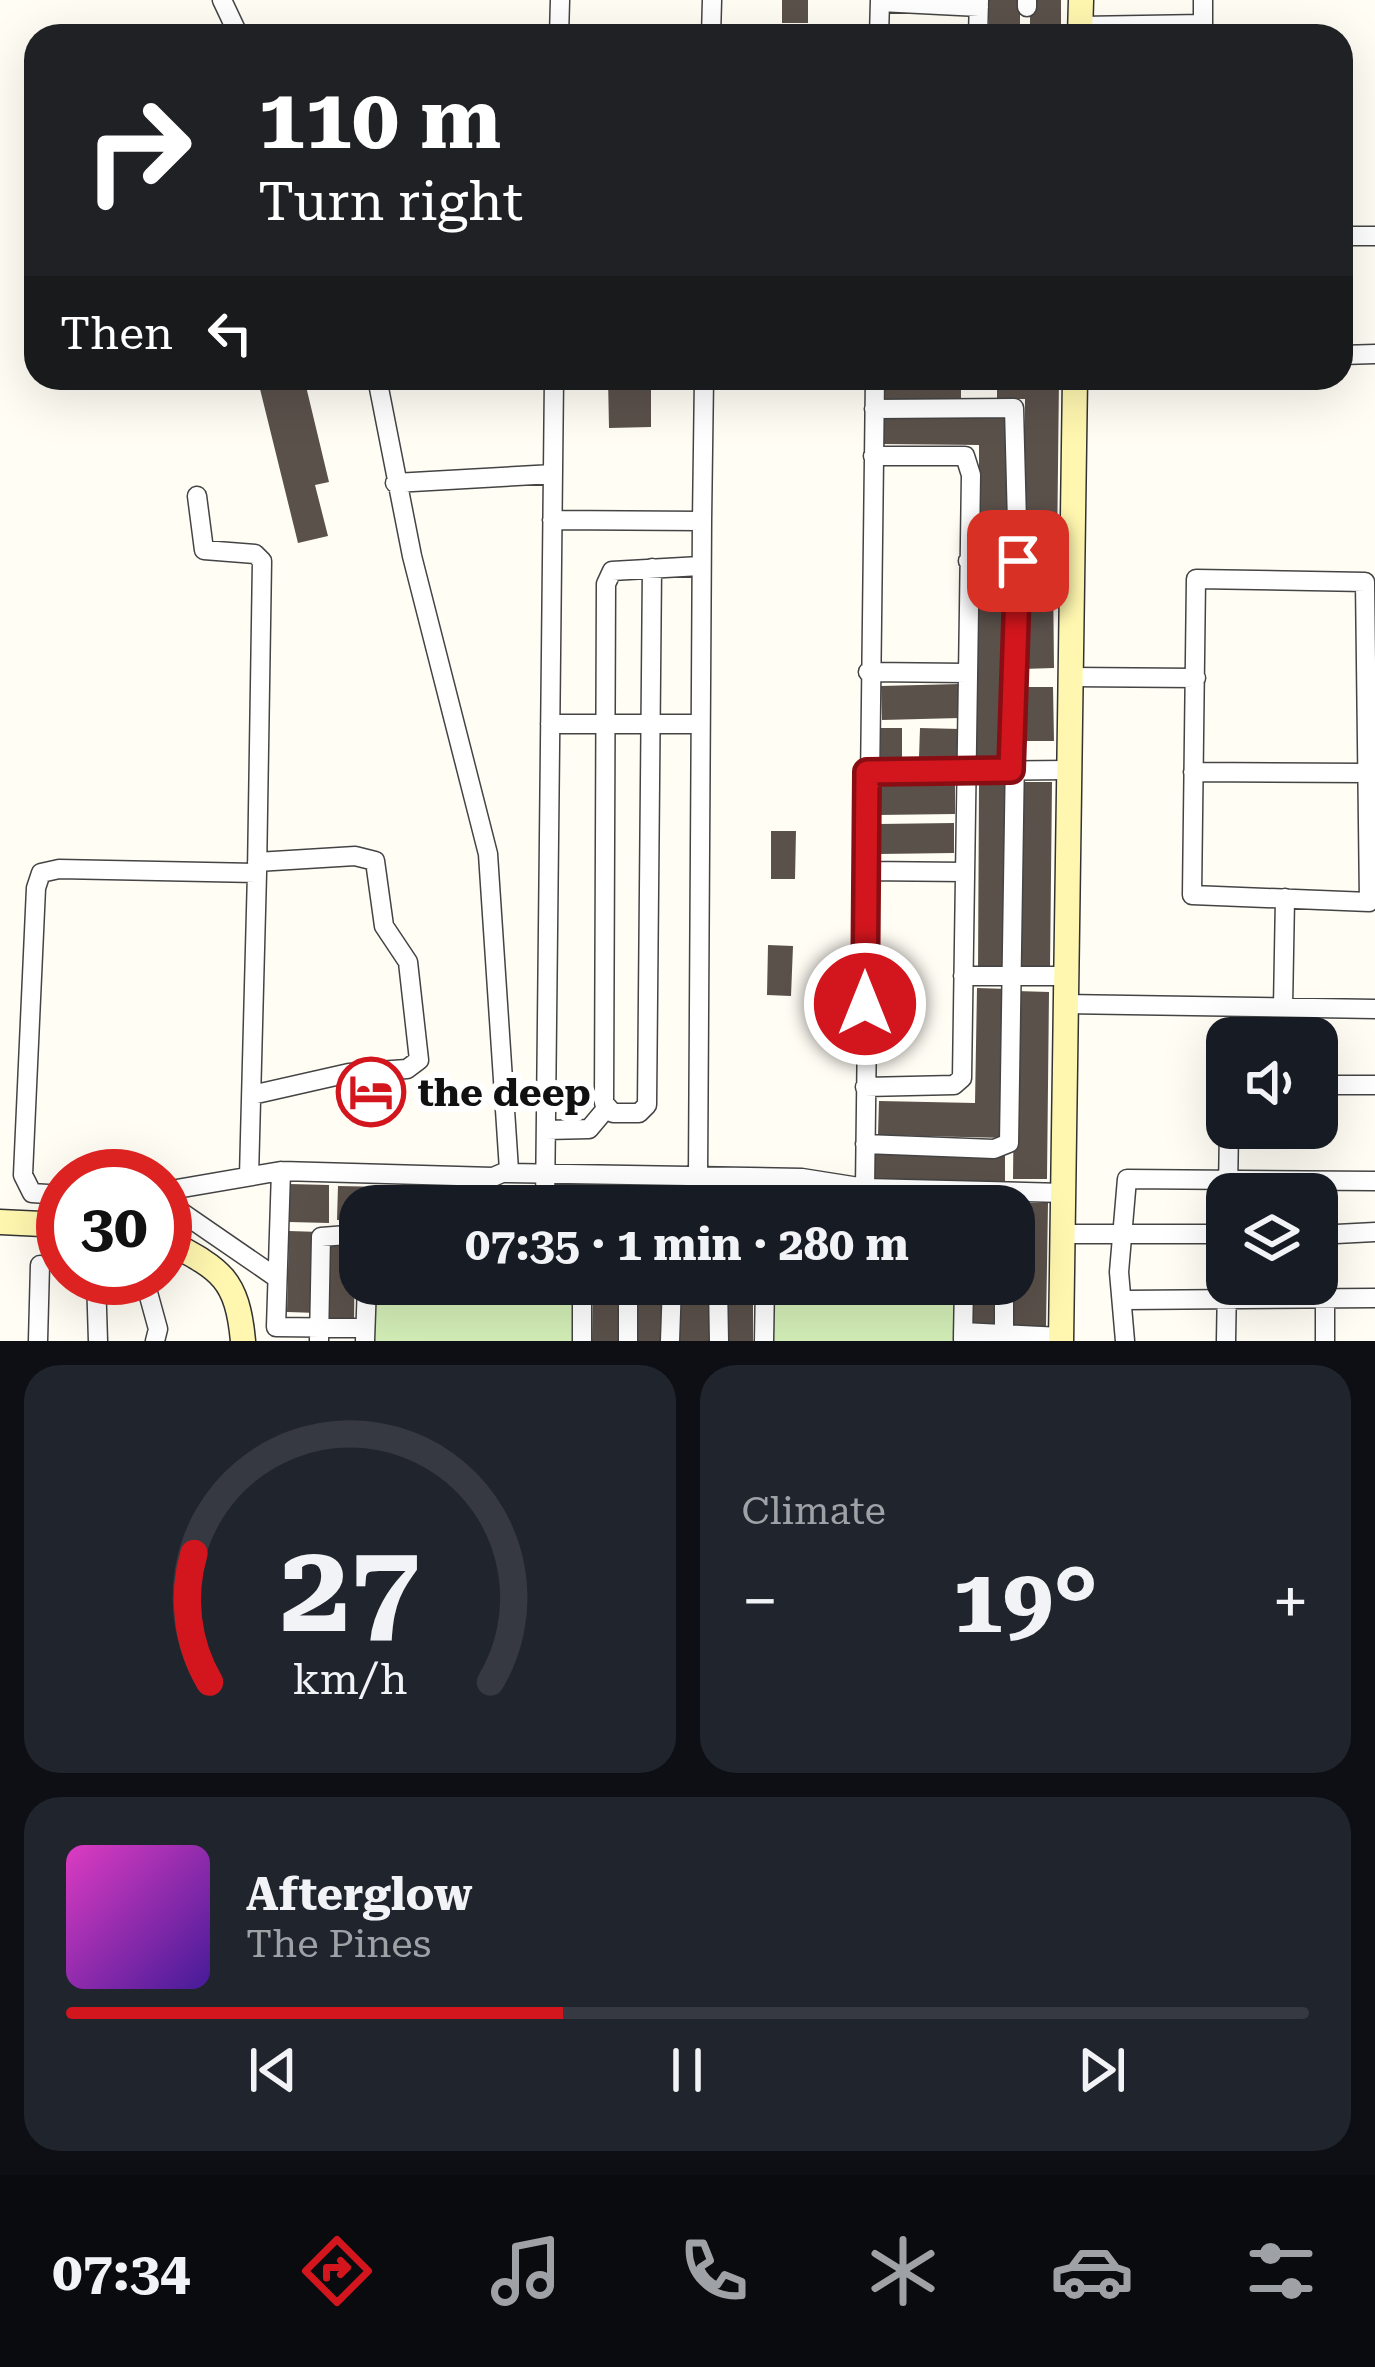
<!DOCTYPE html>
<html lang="en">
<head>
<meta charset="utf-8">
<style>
  :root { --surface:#171b24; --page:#20242c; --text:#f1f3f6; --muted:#9ea1a6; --line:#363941; --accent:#d3161d }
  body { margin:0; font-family:"Roboto Serif",serif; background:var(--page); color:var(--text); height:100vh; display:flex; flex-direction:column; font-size:45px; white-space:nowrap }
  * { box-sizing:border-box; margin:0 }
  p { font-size:39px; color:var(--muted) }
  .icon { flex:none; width:66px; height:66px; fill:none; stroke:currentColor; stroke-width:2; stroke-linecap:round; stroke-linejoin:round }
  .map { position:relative; height:1341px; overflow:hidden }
  .sheet { display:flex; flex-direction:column; gap:24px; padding:24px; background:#0d0f14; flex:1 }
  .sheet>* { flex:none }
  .banner { position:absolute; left:24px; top:24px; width:1329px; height:366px; border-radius:36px; box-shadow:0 12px 48px #0002; background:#202124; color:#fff; overflow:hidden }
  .controls { position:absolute; left:1206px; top:1017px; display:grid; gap:24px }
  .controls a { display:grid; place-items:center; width:132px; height:132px; border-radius:24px; background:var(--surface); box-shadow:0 12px 48px #0002; font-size:60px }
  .speed { position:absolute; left:36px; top:1149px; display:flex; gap:24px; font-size:60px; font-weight:700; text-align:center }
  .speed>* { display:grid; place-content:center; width:156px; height:156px; border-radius:50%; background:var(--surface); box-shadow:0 12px 48px #0002; line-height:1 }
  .speed .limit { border:18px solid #d22; background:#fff; color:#111 }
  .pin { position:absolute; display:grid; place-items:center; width:102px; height:102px; color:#fff; margin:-51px; border-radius:24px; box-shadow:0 6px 18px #0006 }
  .me { position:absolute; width:132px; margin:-66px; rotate:0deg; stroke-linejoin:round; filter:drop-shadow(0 0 9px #0008) }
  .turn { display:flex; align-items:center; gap:42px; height:252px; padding:0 36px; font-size:54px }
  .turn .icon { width:156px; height:156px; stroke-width:2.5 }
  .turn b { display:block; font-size:84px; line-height:102px }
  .then { display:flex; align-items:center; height:114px; padding:0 36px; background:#0003; gap:24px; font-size:45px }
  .big { font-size:90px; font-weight:700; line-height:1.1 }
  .sheet .widget { flex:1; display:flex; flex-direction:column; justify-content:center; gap:18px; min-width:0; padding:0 42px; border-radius:36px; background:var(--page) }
  .sheet .dial { align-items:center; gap:0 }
  .dial svg { height:312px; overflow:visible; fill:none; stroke:var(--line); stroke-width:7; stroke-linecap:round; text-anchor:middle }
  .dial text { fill:var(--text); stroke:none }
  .song { display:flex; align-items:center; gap:36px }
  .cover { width:144px; height:144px; border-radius:18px; background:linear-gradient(135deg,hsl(310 70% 55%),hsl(260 70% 35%)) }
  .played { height:12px; border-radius:6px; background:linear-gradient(90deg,var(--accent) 40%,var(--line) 40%) }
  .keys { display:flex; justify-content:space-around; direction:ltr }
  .heat { display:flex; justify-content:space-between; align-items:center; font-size:66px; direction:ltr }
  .sheet .tiles { flex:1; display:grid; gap:24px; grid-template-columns:1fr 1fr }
  .widget:last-child { grid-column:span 2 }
  .trip { position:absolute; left:339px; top:1185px; width:696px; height:120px; border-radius:36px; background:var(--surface); box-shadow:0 12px 48px #0002; font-weight:700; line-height:120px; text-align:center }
  .menu { display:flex; height:192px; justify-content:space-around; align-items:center; background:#090b0e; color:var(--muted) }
  .menu .icon { width:84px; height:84px }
  .menu .current { color:var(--accent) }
  .menu b { font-size:54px; color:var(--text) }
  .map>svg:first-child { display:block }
  .green { fill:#d4efb8 }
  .building { fill:#5b514b }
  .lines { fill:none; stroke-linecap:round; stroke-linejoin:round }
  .street-casing { stroke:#444; stroke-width:21 }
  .secondary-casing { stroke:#333; stroke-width:27 }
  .street { stroke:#fff; stroke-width:18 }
  .secondary { stroke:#fff7af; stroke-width:24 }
  .route-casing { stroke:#890e13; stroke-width:30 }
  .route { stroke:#d3161d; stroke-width:21 }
  .labels { text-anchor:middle; stroke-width:12; stroke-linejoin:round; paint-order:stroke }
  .poi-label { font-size:39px; font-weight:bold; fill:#111; stroke:#fff; text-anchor:start }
</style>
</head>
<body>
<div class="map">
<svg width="1375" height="1341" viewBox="0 0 1375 1341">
  <rect width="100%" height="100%" fill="#fffdf4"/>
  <path class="green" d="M372,1284h203l1,57h-205z
    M770,1284l187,7v50h-188z"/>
  <path class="building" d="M782,0h26v23h-26z
    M989,0h31v36h-31z
    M1030,0h31v36h-31z
    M304,378l25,104 -14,3 13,51 -30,7 -38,-154z
    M608,378h43v49l-42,1z
    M884,378h175l-2,177h-34l2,-156h-28v-15h-36v17l-77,-1z
    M880,410l131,1 -1,148h-31v-114l-99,-1z
    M1053,574l1,94 -32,1 -1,-94z
    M971,575h36l1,188 -37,1z
    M959,684l1,34 -78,2 -1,-34z
    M1021,687h32l1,54h-33z
    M881,728h21v31h-22z
    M920,728l40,1 -1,29h-40z
    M979,782h32l-2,189h-31z
    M1018,782h34l-2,188h-34z
    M955,785v29l-77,1v-29z
    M954,823v30l-75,1v-30z
    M771,831h25l-1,48h-24z
    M768,945l25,1 -2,50 -24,-1z
    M977,988l32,1 -3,149 -128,-3 1,-34 96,2z
    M1015,991l34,1 -2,187h-34z
    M874,1151l131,2v32l-131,-2z
    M289,1184l40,1v38l-40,-1z
    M338,1186l200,4v16h-178v15l-23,-1z
    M552,1197h240v9h-240z
    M816,1200l147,2v4h-148z
    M1014,1203h34l-2,123h-35z
    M289,1231l31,1 -2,81 -31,-1z
    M327,1239h28l-1,83 -29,-1z
    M593,1284h31l-1,57h-31z
    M632,1284h30v57h-31z
    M679,1284h31v57h-31z
    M966,1284h31v45h-31z
    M722,1288h31v53h-32z"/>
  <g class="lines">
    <defs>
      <path id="street" d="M222,0l17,36
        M880,2l99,5
        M1027,7v-7
        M1081,26l122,-2
        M1203,31v-31
        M559,36l1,-36
        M711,36l1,-36
        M879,36l1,-36
        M978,36l1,-36
        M1341,236h34
        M1341,355l34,-1
        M395,483l158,-9
        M197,496l7,54 51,4 7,7 -5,312
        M552,520l150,1 -4,655
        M702,521l2,-143
        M968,561h104
        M652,568l-5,537 -8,8h-26l-9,-10 2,-519 6,-13 88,-5
        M1196,579l169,3 4,320 -177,-7z
        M868,672l99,1
        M1071,677l125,1
        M550,724h150
        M867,772l201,-2
        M1193,772l174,1
        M866,871l99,1
        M963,976h101
        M1064,1004l311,5
        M1283,1007l2,-109
        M1317,1085h58
        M865,1087l89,-2 8,-7 9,-603 -6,-19h-92
        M252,1095l97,-22 58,-4 12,-9 -11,-98 -24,-36 -9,-65 -20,-5 -98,6
        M546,1130l43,-1 16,-19
        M865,1144l129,5 15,-6 9,-582 -4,-153 -140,1
        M281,1171l-5,156 89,1
        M508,1173l294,5 63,10 198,5
        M865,1188l10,-810
        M165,1191l116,-20 212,6 16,-7 -21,-316 -76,-298 -35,-178
        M63,1195l-31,-2 -9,-18 13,-287 5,-15 18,-4 198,4 -8,303
        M165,1201l112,77
        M545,1206l9,-828
        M801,1206l1,-28
        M1063,1234h164
        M1317,1235l58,-3
        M1227,1253l2,-125
        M96,1278l2,63
        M144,1278l14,51 -3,12
        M718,1284l1,57
        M1004,1284v57
        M1126,1300l249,-2
        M963,1332l98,5
        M963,1339l1,-55
        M38,1341l2,-76
        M319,1341l2,-104 39,-3
        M365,1341l2,-57
        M582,1341v-57
        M628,1341v-57
        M670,1341l2,-57
        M764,1341l1,-57
        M1125,1341l-6,-69 8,-93 248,2
        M1226,1341l1,-57
        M1325,1341v-106"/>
      <path id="secondary" d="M1080,36l1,-36
        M0,1222l63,3
        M165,1240c54,29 72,36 78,101
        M1061,1341l14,-963"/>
    </defs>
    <use href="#street" class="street-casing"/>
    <use href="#secondary" class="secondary-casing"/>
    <use href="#street" class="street"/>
    <use href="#secondary" class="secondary"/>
  </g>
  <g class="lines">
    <defs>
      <path id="route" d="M865,1004l2,-232 144,-2 7,-209"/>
    </defs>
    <use href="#route" class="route-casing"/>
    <use href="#route" class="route"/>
  </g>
  <defs>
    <symbol id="hotel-ring" viewBox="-11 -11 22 22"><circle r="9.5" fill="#fff" stroke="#d3161d" stroke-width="1.5"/><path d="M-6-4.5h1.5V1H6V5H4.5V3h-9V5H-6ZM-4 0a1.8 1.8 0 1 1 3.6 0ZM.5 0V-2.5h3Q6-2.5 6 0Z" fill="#d3161d"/></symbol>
  </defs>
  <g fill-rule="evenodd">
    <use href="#hotel-ring" x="333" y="1054" width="76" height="76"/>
  </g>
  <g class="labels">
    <g class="poi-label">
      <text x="418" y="1106">the deep</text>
    </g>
  </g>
</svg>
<div class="controls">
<a><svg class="icon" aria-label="sound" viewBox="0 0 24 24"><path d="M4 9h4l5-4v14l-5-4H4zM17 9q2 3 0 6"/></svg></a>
<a><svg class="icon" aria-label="layers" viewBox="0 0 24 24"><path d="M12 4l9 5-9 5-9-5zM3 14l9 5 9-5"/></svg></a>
</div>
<div class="speed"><div class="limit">30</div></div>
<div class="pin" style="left:1018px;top:561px;background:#d93025"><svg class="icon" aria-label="arrive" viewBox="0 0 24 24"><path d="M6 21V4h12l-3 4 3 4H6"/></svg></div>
<svg class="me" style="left:865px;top:1004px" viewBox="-20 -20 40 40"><circle r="17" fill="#d3161d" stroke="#fff" stroke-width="3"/><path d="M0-11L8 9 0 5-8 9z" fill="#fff"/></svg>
<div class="trip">07:35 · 1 min · 280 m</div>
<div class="banner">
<div class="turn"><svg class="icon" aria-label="right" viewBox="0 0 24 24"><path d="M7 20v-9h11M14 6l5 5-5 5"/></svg><div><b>110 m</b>Turn right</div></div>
<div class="then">Then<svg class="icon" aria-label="left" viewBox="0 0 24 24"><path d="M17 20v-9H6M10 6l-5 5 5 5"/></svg></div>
</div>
</div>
<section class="sheet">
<div class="tiles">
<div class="widget dial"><svg viewBox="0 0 100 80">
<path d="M14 69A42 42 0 1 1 86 69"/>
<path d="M14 69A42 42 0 0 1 10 36" stroke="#d3161d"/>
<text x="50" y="56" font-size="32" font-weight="700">27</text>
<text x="50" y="72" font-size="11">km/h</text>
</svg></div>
<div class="widget"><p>Climate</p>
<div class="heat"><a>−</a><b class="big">19°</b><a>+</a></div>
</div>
<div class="widget">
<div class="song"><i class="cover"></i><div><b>Afterglow</b><p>The Pines</p></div></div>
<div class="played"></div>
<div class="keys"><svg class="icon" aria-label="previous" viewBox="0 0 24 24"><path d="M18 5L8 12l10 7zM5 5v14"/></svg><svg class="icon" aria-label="pause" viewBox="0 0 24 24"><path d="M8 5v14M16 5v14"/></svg><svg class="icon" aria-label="next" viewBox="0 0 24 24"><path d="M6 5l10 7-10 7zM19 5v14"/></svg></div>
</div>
</div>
</section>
<nav class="menu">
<b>07:34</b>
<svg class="icon current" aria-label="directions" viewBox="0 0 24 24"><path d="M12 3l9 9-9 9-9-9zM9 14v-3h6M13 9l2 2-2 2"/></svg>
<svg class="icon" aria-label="music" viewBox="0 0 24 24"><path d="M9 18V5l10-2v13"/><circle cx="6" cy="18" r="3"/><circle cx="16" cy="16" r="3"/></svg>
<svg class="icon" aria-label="phone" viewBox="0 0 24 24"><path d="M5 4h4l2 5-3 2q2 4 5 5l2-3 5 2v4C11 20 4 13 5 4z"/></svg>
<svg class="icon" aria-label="climate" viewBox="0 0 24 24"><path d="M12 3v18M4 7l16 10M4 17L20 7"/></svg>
<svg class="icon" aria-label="car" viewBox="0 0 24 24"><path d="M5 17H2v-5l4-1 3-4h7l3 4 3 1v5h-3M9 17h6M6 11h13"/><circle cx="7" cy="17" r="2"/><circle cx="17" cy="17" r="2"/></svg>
<svg class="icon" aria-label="filters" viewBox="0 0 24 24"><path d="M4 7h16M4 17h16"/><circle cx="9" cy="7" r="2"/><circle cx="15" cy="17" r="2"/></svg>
</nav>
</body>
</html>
